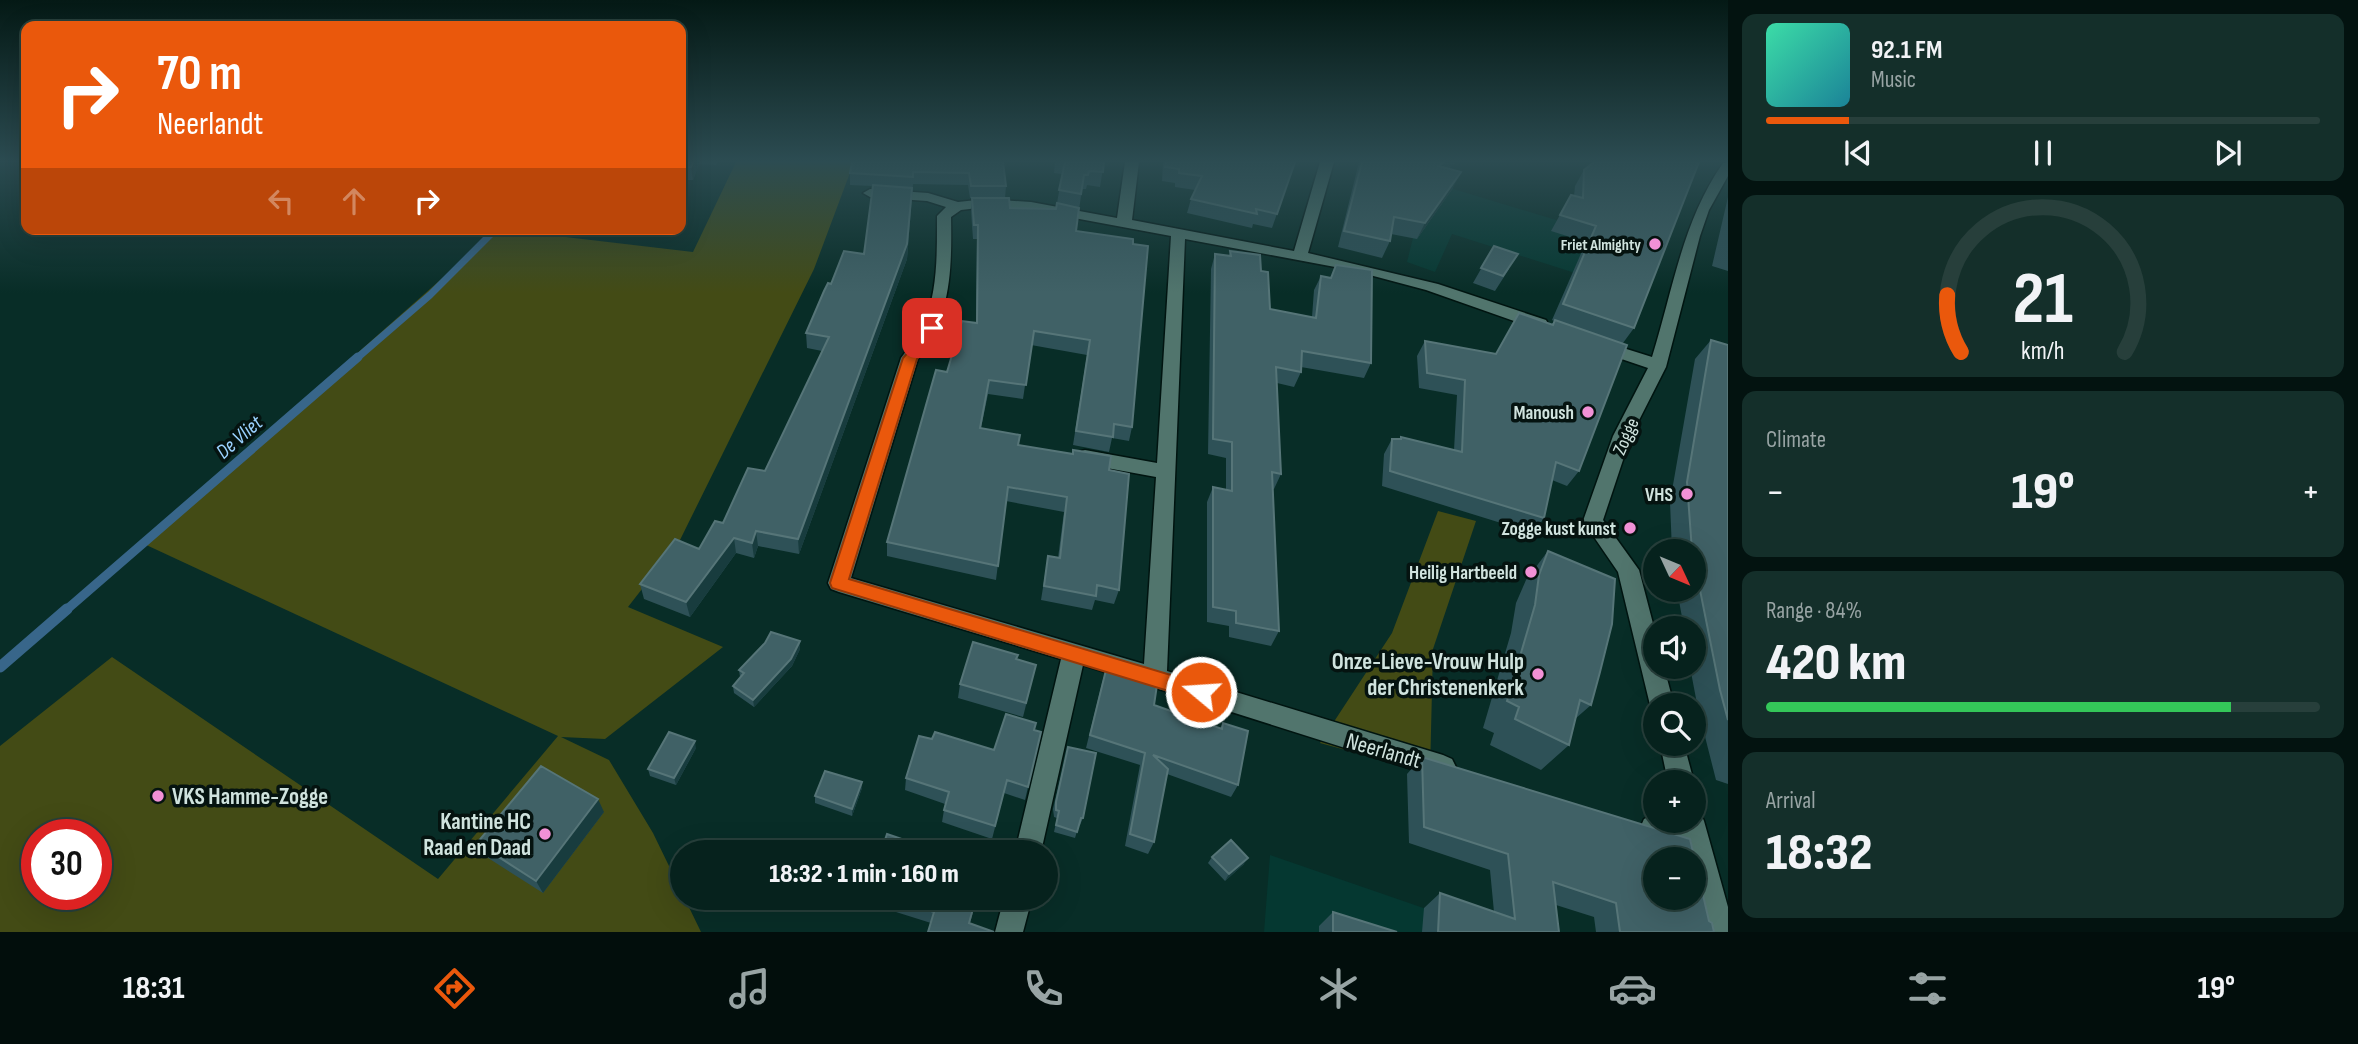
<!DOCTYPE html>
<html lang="en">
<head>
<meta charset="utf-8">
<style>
  :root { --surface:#06221d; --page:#142f2a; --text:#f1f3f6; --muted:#98a4a4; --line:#273f3b; --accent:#ea580c }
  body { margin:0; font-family:"Sofia Sans Condensed",sans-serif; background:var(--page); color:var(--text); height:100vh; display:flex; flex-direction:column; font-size:26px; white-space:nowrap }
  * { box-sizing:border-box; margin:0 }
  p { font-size:23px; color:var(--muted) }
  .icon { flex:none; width:38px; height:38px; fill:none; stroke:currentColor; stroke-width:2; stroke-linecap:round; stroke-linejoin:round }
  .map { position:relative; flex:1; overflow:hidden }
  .panel { display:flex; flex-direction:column; gap:14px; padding:14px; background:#031310; width:630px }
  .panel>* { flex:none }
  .top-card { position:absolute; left:21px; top:21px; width:665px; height:214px; border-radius:14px; box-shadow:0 7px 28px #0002,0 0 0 2px var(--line); background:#ea580c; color:#fff; overflow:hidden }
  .needle { width:46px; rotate:134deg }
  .controls { position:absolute; left:1643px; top:539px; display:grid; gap:14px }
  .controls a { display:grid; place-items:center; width:63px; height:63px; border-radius:50%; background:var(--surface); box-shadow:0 7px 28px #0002,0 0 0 2px var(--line); font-size:35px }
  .speed { position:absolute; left:21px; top:819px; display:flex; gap:14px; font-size:35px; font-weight:700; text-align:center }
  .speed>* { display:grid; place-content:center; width:91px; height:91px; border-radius:50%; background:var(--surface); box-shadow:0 7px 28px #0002,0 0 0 2px var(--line); line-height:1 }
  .speed .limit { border:10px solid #d22; background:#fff; color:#111 }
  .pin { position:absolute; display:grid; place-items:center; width:60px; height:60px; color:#fff; margin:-30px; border-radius:14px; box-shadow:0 4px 10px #0006 }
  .me { position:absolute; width:77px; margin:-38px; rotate:288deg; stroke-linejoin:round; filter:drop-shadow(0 0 5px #0008) }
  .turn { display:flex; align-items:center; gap:24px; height:147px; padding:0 21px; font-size:32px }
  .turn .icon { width:91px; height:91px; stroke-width:2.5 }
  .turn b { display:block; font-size:49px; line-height:60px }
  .lanes { display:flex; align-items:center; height:66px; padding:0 21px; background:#0003; justify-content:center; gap:35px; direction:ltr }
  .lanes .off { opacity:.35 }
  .big { font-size:52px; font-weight:800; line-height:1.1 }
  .panel .card { flex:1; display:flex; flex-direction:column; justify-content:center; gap:10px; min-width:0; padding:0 24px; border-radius:14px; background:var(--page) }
  .panel .dial { align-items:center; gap:0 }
  .dial svg { height:182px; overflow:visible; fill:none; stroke:var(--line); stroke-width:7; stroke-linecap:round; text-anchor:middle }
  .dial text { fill:var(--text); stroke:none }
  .song { display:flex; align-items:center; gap:21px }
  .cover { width:84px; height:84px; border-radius:10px; background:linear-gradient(135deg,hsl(160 70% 55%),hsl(190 70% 35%)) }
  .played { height:7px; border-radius:4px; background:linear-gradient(90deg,var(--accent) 15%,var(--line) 15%) }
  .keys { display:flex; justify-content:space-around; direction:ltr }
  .heat { display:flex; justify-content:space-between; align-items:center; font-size:38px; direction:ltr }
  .charge { height:10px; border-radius:5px; background:linear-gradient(90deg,#34c759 84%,var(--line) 0) }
  .trip { position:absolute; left:670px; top:840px; width:388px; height:70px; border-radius:35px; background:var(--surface); box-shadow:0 7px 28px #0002,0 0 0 2px var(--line); font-weight:800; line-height:70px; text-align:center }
  .dock { display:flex; height:112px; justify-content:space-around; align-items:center; background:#020e0c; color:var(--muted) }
  .dock .icon { width:49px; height:49px }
  .dock .selected { color:var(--accent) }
  .dock b { font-size:32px; color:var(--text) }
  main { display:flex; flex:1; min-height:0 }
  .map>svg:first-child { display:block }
  .built { fill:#053831 }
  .green { fill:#434b15; fill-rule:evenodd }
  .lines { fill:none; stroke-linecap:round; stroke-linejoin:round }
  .stream-far2 { stroke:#38668a; stroke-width:7 }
  .stream-far1 { stroke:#38668a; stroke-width:9 }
  .stream { stroke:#38668a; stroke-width:11 }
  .minor-casing { stroke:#001410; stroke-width:3 }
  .minor { fill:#51756d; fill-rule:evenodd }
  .wall { fill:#2e5157 }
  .shaded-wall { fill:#183c3e }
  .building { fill:#406166; stroke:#567578; stroke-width:2; fill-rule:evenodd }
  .route { fill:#ea580c; stroke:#983908; stroke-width:2 }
  .poi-dot { fill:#f291d6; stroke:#051310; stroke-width:2.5 }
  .labels { text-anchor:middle; stroke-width:7; stroke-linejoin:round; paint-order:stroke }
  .far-poi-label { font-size:16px; font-weight:bold; fill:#d0e3de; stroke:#051310; text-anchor:end }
  .poi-label { font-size:19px; font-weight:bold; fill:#d0e3de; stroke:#051310; text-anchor:end }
  .street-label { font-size:19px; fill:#d0e3de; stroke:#051310 }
  .water-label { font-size:21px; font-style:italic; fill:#9ad1fe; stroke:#051310 }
  .near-poi-label { font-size:23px; font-weight:bold; fill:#d0e3de; stroke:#051310; text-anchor:end }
  .near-street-label { font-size:23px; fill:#d0e3de; stroke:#051310 }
</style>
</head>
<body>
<main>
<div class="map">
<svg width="1728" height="932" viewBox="0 0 1728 932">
  <rect width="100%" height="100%" fill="#082d27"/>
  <path class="built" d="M1427,181l162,49 52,64 -189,-60 -17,38 -28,-10z
    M1270,855l223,77h-229z"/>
  <path class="green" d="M736,162h118l-40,107 -134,271 -52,67 95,40 -118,92 -44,-2 48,23 44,73 48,99h-701v-186l112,-89 326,222 120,-143 -416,-193 356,-314 195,23zM37,835h59v59h-59z
    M1438,511l38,10 -43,128 -3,124 -110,-30 72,-110z"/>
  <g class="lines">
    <path class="stream-far2" d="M356,359l74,-64 66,-66"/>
    <path class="stream-far1" d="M65,611l293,-254"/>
    <path class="stream" d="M0,667l67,-58"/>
    <defs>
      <path id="minor" d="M1125,162h14l-7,58 162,31 26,-89h14l-26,91 130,31 108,36 2,4 -8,5 -6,-1 -108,-38 -75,-20 -166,-31 -18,432 276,84 9,4 4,8 -4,8 -9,4 -360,-114 -42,187h-26l46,-193 -222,-67 -8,-3 -3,-6 73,-225c8,-11 16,-20 22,-32 15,-34 14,-74 14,-110l9,-9 -19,-6 -57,-4 -7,-4 7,-4 58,4 30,9 28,-3 45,3 86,16zM986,207l45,3 140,26 -14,227 -72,-13 -7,2 -3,5 3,5 7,2 71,13 -12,187 -293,-86 67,-219c33,-43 34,-89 33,-142l10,-7z
        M1728,162v14l-19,34 -9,26 -34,131 -35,69 -28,84 36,50 17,65v32h8l10,38h-18v8l-6,-8 -32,-133 -35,-51 30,-85 35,-68 -53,-18 -2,-4 8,-5 51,16c21,-67 30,-135 71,-194z
        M1660,744h24l10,38h-26z
        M1694,809l6,3 4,9 24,86v25h-21l-13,-49v-24h-6l-2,-9 -42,-13 -4,-9 4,-9 9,-4 3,6h38z
        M1004,898h28l-9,34h-28z"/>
    </defs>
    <use href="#minor" class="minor-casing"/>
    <use href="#minor" class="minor"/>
  </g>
  <path class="wall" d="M681,162h36l-1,3 -17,-1 -6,16h-12z
    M1003,162l3,24 -1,12 5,10 46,1 6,-35 -8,-1 1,-11h49l-4,25 -13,-2 -1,4h-4l-6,42 57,13 -1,183 -3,14 -17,-3 -3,14 -36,-7 14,-90 -56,-10 -8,54 -35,-5 -7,34 37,17 91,25 10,120 -5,14 -19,-4 -3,10 -51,-10 7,-44 10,2 6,-46 -58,-11 -10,79 -109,-24v-14l60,-170 29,-49 1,-84h-4l-2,-28 1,-13h-2l-2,-13 -55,-1 -6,75 -108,295 -41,-8 -4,12 -18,-5 -46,64 -46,-18 -4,-15 59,-35 24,-26 42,-52 57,-120 -15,-3 -1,-15 58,-79 9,-68 -23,-1v-12z
    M1163,162h132l-23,66 -19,-4 -1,4 -65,-15 4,-14 4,-9 -20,-3v-4l-13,-2z
    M1359,162h97l-8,7 5,19 -36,51 -26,-5 -1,7 -8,17 -44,-11z
    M1584,170l50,158 -11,15 -44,128 -12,15 -15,-6 -8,38 -11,15 -151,-47 2,-32 8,-15h8l1,-2 53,13 3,-55 -38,-7 -2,-32 8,-15 71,13 23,-41 33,11 2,-3 -2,-1 34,-78 -35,-11 20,-36 3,1 1,-10z
    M1728,197v74l-16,-5z
    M1494,246l15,23 -14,22 -22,-8z
    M1230,251l31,20 9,38 42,8 2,-27 7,-14 50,87 -7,15 -63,-11v5l-7,15 -17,-4 4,91 -7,15h-1l6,142 -8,15 -42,-9v-11l-22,-4v-120l6,-15 13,3v-32l-18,-4 3,-185 4,-15 14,2z
    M1711,340l17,5v439l-12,-4 -18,-71 -8,-42h4v-39h-10l-7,-38h17v-39h-22l-2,-49 25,-143z
    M1548,551l43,154 -16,14 -6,26 -28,25 -51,-25 4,-12 -11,-5 28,-95 5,-30 10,-23z
    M800,649l-8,17 -38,41 -20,-14 -1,-7 7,-9 -1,-7z
    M1036,665l-13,52 -65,-19 2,-14z
    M1106,670l48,35 66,23 3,-5 15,62 -7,12 -64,-23 -13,68 -6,12 -23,-8 15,-81 -54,-17 16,-65z
    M1034,730l7,2 -16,68 -21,-7 -12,46 -50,-17 3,-18 -40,-14 1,-12 26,-39 62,11z
    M1068,747l15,71 -3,7h-1l-4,13 -21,-6 3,-14 -3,-1 -1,-8z
    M696,748l-20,37 -26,-9 -2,-7z
    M1422,757l287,164 5,11h-118l-2,-15 -38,-12 3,27h-137l2,-24 16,-15 54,19 -4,-42 -81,-27 -2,-69z
    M862,788l-10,28 -37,-13v-7z
    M604,812l-61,81 -58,-37 -8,-13z
    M1212,857l32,7 -19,17 -17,-18z
    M898,898h79l-7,25h-39l-35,-11z
    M1333,912l64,20h-78v-6z"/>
  <path class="shaded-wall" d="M693,162h6v2l-6,16 -2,-13z
    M1444,162h12l-24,20 7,-16z
    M1461,172l-8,16 -36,51 8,-16z
    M912,188l-5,71 -108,295 -1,-15z
    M756,531l2,15 -4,12 -2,-15z
    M734,538l2,15 -46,64 -4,-15z
    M800,641v8l-8,17 -38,41 -1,-7z
    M695,741l1,7 -20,37 -2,-7z
    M862,782v6l-10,28v-7z
    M598,799l6,13 -61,81 -7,-12z
    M1248,858l-4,6 -19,17 4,-7z"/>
  <path class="building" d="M681,162h12l-2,5h-10z
    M852,162h151l3,24h-35l-2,-13 -56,-1v5l-63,-4z
    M1065,162h39l-1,10 -14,-1 -1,4h-4l-3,19 -22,-4z
    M1166,162h129l-18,52 -21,-5 1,5 -66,-15 11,-23 -23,-3v-4l-14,-2z
    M1362,162h82l-5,4 22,6 -36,51 -31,-6 -4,24 -46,-10z
    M1594,162h105l-65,166 -71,-24 33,-78 -36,-11 11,-20 12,3 1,-28z
    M873,185l39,3 -5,56 -109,295 -42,-8 -4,12 -18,-5 -48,64 -46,-18 35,-45 24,10 16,-28 8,2 25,-55 17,3 64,-134 -23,-4 18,-42 4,-8 3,1 13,-33 20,3z
    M972,198h37l1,10 46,1 1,-6 22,5 -3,23 57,8v5l15,2 -16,181 -18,-3 -1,13 -37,-6 14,-91 -56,-9 -8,54 -37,-5 -9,48 40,7 -2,10 55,9v-4l38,6 -2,14 20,4 -10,116 -22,-5 -1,11 -52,-10 4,-30 12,2 7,-61 -59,-10 -10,79 -111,-24 49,-172 11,2 15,-51 15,2 1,-98h-4z
    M1494,246l24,8 -15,22 -22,-8z
    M1230,251l30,4 1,16 7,1 2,37 46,9 5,-42 10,2 5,-13 36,5 -1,93 -69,-12 -1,21 -25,-5 5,107 -9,-2 7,159 -43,-8v-12l-23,-4v-120l19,4v-49l-19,-3 2,-185 16,2z
    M1519,313l34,12 2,-5 72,25 -48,126 -23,-9 -12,56 -154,-47 2,-32h9v-2l61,15 3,-72 -38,-7 -2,-32 71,13z
    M1711,340l17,5v375l-8,-30 -26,-130v-9h-2l-5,-69z
    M1548,551l67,28 -3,45 -12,48 -9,33 -11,-5 -11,45 -54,-26 4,-12 -12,-6 28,-96 4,-30z
    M771,632l29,9 -9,18 -38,41 -20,-14 11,-13 -5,-3 26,-27z
    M973,642l45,13 -2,4 20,6 -10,38 -66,-19z
    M1106,670l51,15 -3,20 68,24 1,-6 25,8 -10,54 -85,-30 15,14 -14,73 -24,-8 15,-81 -55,-18z
    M1006,714l30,9 -2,7 7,2 -13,55 -21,-7 -12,46 -51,-16 5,-18 -43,-14 13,-42 13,3 3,-7 59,18z
    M669,732l26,9 -21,37 -26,-9z
    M1068,747l28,6 -13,65h-2l-4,14 -21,-7 3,-14 -3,-1v-8z
    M1422,757l268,82 19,82 3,2 2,9h-94l-4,-29 -63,-21 6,50h-121l2,-39 75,26 -7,-65 -84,-27zM1656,859h38v39h-38z
    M541,766l57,33 -62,82 -59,-38z
    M825,771l37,11 -10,27 -37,-13z
    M887,834l32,11 -2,7h-36z
    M1231,840l17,18 -19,16 -17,-17z
    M898,898h78l-7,25 25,9h-66l6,-20 -37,-12z
    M1333,912l64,20h-64z"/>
  <linearGradient id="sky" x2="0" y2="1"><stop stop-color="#041915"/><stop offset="0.55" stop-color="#2c4c52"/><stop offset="1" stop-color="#2c4c52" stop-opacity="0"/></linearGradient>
  <rect width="1728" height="293" fill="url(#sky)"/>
  <path class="route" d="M932,323l6,5 -8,17 -13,14 -68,220 352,105 7,2 3,6 -3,7 -7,2 -369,-113 -2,-5 73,-225 16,-18 8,-15z"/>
  <g class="poi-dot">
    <circle cx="1655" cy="244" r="7"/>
    <circle cx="1588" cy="412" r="7"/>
    <circle cx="1687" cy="494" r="7"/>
    <circle cx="1630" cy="528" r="7"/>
    <circle cx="1531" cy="572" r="7"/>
    <circle cx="1538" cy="674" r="7"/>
    <circle cx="158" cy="796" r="7"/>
    <circle cx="545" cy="834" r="7"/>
  </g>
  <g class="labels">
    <g class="far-poi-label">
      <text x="1641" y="250">Friet Almighty</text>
    </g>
    <g class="poi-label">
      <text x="1574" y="419">Manoush</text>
      <text x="1673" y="501">VHS</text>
      <text x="1616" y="535">Zogge kust kunst</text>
      <text x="1517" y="579">Heilig Hartbeeld</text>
    </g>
    <g class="street-label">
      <text transform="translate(1625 436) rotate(-66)" y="7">Zogge</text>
    </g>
    <g class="water-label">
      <text transform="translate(239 437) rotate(-41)" y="7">De Vliet</text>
    </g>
    <g class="near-poi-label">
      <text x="1524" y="669">Onze-Lieve-Vrouw Hulp<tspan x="1524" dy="26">der Christenenkerk</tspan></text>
      <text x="172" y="804" text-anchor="start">VKS Hamme-Zogge</text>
      <text x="531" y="829">Kantine HC<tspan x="531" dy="26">Raad en Daad</tspan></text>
    </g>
    <g class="near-street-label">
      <text transform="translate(1384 750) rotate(16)" y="8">Neerlandt</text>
    </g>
  </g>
</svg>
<div class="controls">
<a><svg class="needle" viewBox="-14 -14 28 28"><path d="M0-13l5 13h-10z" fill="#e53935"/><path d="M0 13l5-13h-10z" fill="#98a4a4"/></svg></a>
<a><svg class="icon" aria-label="sound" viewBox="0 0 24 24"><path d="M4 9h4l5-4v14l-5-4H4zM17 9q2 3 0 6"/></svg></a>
<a><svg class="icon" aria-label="search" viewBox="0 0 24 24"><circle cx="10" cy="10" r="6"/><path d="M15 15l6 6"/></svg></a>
<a>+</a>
<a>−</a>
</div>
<div class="speed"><div class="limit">30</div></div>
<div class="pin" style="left:932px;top:328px;background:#d93025"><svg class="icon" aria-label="arrive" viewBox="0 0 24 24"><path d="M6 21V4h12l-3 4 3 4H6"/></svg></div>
<svg class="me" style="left:1201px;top:692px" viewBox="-20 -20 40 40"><circle r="17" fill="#ea580c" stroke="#fff" stroke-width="3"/><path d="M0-11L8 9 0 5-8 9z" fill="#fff"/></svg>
<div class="trip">18:32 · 1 min · 160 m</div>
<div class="top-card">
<div class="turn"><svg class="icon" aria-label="right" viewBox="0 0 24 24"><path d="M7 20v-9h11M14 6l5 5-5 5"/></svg><div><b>70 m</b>Neerlandt</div></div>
<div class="lanes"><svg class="icon off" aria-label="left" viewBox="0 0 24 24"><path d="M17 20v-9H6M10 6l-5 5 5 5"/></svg><svg class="icon off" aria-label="ahead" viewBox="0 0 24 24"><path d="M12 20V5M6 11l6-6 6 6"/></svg><svg class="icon" aria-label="right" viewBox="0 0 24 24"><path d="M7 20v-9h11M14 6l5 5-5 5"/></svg></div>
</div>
</div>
<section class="panel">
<div class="card">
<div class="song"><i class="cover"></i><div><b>92.1 FM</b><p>Music</p></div></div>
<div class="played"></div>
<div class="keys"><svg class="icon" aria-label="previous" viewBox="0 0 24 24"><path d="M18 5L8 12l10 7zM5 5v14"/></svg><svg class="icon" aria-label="pause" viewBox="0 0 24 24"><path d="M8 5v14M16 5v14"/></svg><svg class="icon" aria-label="next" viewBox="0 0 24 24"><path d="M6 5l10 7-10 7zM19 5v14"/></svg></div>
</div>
<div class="card dial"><svg viewBox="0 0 100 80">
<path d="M14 69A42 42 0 1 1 86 69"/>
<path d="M14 69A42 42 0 0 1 8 44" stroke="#ea580c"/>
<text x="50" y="56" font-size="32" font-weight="700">21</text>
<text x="50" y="72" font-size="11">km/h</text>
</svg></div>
<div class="card"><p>Climate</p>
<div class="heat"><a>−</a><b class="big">19°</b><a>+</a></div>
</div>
<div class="card"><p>Range · 84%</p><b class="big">420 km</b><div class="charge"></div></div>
<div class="card"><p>Arrival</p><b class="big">18:32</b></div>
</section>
</main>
<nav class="dock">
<b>18:31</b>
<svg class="icon selected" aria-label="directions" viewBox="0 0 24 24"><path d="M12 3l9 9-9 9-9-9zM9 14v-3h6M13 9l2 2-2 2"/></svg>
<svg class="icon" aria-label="music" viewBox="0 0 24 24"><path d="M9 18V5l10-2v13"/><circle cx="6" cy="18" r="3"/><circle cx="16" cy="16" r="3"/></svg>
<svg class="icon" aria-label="phone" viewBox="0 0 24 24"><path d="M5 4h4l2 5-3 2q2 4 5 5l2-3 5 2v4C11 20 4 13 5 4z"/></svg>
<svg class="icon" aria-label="climate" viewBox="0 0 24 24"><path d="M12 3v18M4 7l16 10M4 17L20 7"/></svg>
<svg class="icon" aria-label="car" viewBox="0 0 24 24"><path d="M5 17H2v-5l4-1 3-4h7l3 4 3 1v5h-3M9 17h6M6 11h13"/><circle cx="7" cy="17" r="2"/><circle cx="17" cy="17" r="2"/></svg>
<svg class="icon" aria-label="filters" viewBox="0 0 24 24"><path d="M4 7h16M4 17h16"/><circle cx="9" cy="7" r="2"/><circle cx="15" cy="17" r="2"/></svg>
<b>19°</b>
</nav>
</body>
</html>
